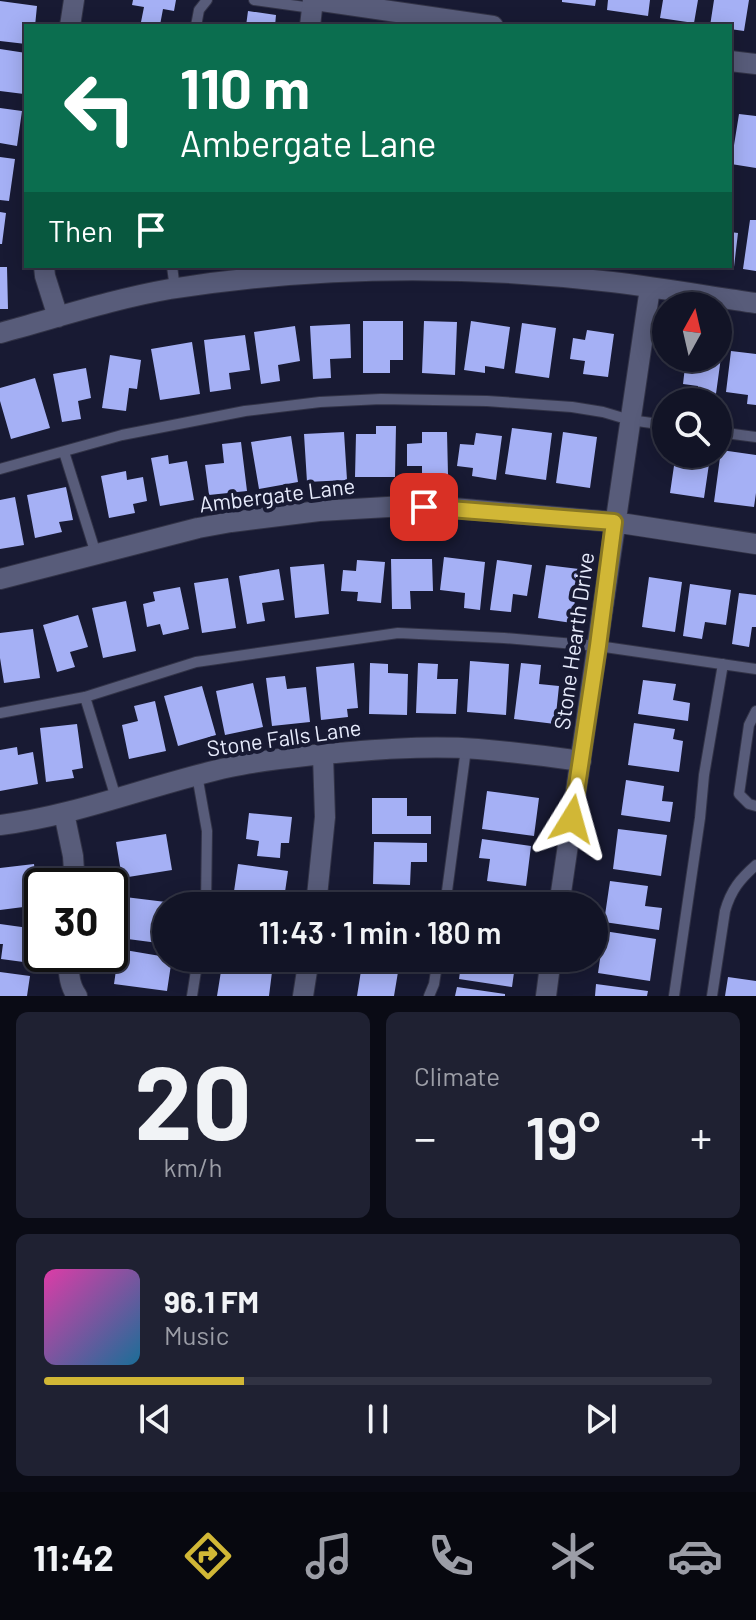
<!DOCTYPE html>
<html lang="en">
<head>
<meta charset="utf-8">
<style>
  :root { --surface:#121426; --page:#1f2132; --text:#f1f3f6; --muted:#9c9ea7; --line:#313343; --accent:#d1b736 }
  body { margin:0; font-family:Barlow,sans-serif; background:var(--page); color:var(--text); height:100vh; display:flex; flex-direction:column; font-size:30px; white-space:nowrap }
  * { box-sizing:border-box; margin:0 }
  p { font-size:26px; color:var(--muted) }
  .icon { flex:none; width:44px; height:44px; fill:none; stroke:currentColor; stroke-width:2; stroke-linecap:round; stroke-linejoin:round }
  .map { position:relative; height:996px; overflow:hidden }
  .panel { display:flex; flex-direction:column; gap:16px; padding:16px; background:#0a0b15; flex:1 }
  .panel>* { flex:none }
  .hud { position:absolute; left:24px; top:24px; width:708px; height:244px; border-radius:0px; box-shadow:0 4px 20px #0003,0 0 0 2px var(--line); background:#0b6e4f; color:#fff; overflow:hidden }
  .needle { width:52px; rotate:8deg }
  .controls { position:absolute; left:652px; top:292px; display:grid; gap:16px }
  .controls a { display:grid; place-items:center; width:80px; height:80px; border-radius:50%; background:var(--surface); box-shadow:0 4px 20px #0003,0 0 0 2px var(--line); font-size:40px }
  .speed { position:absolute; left:24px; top:868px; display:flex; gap:16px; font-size:40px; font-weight:700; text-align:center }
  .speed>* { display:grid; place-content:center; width:104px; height:104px; border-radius:50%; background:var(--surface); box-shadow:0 4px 20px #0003,0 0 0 2px var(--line); line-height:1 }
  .speed .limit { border:4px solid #111; border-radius:12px; background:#fff; color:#111 }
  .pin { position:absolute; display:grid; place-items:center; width:68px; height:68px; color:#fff; margin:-34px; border-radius:16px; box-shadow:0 4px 12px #0006 }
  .me { position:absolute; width:88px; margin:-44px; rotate:8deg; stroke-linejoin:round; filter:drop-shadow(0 0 6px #0008) }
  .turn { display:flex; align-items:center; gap:28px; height:168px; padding:0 24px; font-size:36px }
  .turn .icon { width:104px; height:104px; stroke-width:2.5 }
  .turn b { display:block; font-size:56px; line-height:68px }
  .then { display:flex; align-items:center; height:76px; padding:0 24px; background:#0003; gap:16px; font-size:30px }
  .big { font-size:60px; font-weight:600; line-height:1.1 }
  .panel .card { flex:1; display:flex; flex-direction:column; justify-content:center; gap:12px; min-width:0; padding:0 28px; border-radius:12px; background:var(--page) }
  .panel .dial { align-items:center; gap:0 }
  .dial b { font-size:104px; line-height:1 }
  .song { display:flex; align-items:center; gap:24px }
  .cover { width:96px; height:96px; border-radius:12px; background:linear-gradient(135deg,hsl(320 70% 55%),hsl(200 70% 35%)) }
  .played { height:8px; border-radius:4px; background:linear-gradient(90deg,var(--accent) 30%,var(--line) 30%) }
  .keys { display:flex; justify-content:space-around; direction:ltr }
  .heat { display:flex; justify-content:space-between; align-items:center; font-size:44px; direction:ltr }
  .panel .tiles { flex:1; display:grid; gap:16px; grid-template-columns:1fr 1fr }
  .card:last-child { grid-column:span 2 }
  .trip { position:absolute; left:152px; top:892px; width:456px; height:80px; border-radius:40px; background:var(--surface); box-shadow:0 4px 20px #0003,0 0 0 2px var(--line); font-weight:600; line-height:80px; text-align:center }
  .menu { display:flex; height:128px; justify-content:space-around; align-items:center; background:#07080f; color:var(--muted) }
  .menu .icon { width:56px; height:56px }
  .menu .current { color:var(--accent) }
  .menu b { font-size:36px; color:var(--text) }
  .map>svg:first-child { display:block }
  .building { fill:#a5b0f5 }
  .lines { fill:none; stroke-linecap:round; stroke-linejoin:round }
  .service-casing { stroke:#323347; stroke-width:12 }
  .minor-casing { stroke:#323347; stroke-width:22 }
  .service { stroke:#585c7a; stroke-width:10 }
  .minor { stroke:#585c7a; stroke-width:20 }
  .route-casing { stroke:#887723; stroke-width:20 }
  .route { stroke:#d1b736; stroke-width:14 }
  .labels { text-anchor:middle; stroke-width:8; stroke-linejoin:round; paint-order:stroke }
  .street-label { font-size:22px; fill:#e7ebfc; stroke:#181a33 }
</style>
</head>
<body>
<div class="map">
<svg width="756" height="996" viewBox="0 0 756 996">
  <rect width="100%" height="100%" fill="#181a33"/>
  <path class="building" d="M133,0h43l-2,11 -11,-2 -3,16 -19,-3 3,-15 -12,-2z
    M562,0h34l-1,6 -33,-4z
    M608,0h42l-2,16 -41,-6z
    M663,0h35l-4,23 -34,-5z
    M714,0h35l-5,31 -14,-2v-3h-20z
    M0,1l37,5 -2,20h-9v18l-26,-3z
    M248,11l28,4 -1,11h-29z
    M0,49l26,4 -2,41 -24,-3z
    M0,108l22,3 -5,35 -17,-3z
    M739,114l17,2v52l-25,-4z
    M0,157l15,2 -6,42 -9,-1z
    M0,212l6,1 -4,31h-2z
    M750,220h6v51l-13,-2z
    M730,232l8,1 -4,34h-4z
    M0,267h7l1,42h-8z
    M363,321h40v39h-13v13h-27z
    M424,321l33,1 -2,53 -33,-2z
    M471,321l39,6 -6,42 -19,-3v7l-21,-3z
    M522,323l34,5 -7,50 -34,-5z
    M350,324l1,34 -21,1 1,19 -18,1 -3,-53z
    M295,326l5,35 -22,4 2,16 -19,3 -7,-52z
    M587,330l27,4 -6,43 -25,-3 2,-13 -15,-2 3,-21 12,2z
    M245,335l5,35 -21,3 2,16 -21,3 -6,-52z
    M192,342l8,52 -40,6 -9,-51z
    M718,349l4,1 -7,51 -18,-3 1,-12 -15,-2 3,-26h32z
    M731,351l25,3v51l-9,-1 1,-9 -22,-3z
    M110,355l31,5 -4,29 -8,-1 -3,23 -24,-3z
    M86,368l5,30 -13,3 3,18 -19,3 -9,-48z
    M35,378l15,50 -39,11 -11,-38v-13z
    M376,426h20l-1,51h-40l1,-43h20z
    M512,428l40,5 -6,47 -41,-6z
    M344,432l3,48 -40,2 -3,-48z
    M422,432h25l1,43h-26v-9h-15v-22l15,-1z
    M563,432l34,5 -7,51 -34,-5z
    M476,433l26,3 -6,44 -24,-4 1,-8 -16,-2 3,-22 14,1z
    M291,436l7,46 -39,7 -8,-47z
    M241,442l6,49 -38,4 -4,-30 19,-2 -2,-19z
    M721,450l35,5v38l-2,14 -40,-5z
    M168,455l1,9 18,-3 7,39 -34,6 -9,-48z
    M675,459l34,5 -5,34 -34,-5z
    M126,471l1,9 16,-3 4,24 -14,3 2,9 -26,5 -8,-42z
    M66,487l7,33 -14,2 3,10 -27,6 -8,-43z
    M15,497l9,48 -24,4v-49z
    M444,557l41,5 -5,48 -16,-2 1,-15 -25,-3z
    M391,559h41l1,32h-23l1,18h-19z
    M357,560l28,2 -4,41 -24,-2 1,-9 -17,-1 2,-21 13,1z
    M497,560l35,5 -5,31 -14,-2 -2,18 -21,-2z
    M324,564l5,50 -34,4 -5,-51z
    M546,565l33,4 -7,54 -34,-5z
    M279,569l5,31 -22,3 3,18 -18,3 -8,-48z
    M649,577l33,5 -7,50 -33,-5z
    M228,578l8,50 -34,5 -8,-50z
    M690,584l41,6 -5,35 -21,-3 -3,17 -19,-3z
    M180,587l9,42 -26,6 -3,-11 -13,3 -4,-23 12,-3 -2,-9z
    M739,593l17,2v32h-4l-3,20 -17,-3z
    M126,601l10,50 -33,7 -11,-50z
    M78,615l10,32 -18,5 5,15 -18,5 -14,-47z
    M33,629l7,49 -36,5 -4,-25v-25z
    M470,661l39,3 -3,51 -39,-3z
    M354,663l4,45 -11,1 1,8 -27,3 -5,-53z
    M370,663l18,1v9l20,1 -1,41 -38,-1z
    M418,663l20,1 -1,15h21l-2,35 -40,-1z
    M521,663l20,2 -2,19 20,2 -4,38 -41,-5z
    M285,676l2,13 19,-2 4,35 -38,4 -6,-48z
    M643,680l33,4 -3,16 17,3 -2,18 -50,-7z
    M253,683l10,44 -38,8 -9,-44z
    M202,686l14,49 -38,11 -14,-50z
    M155,701l11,50 -37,8 -7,-34 16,-4 -4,-15z
    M634,723l41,6 -2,10 10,2 -4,31 -51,-7z
    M77,724l6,44 -11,2 2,8 -28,4 -6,-54z
    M17,747l1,8 15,-3 5,32 -38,7v-41z
    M626,780l38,6 -2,15 11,1 -3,20 -49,-7z
    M487,791l52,7 -5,38 -52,-7z
    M372,798h35v18h24v18h-59z
    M249,813l43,4 -3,26h-8l-1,15 -23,-2 2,-15 -13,-2z
    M618,829l49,6 -6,41 -48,-7z
    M166,834l6,36 -50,8 -6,-36z
    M482,839l49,7 -5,40 -39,-5 3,-22 -11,-1z
    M374,842l53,1v19h-16l-1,23 -37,-1z
    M34,864l5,41 -39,5v-42z
    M238,864l50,7 -5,35 -51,-1z
    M610,881l38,5 -3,20 17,2 -3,22 -55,-8z
    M493,891l31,5 -1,10h-32z
    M125,897l49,6v3h-8v38l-46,-6z
    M368,900l31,4v2h-32z
    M0,924l36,5 -5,34 -30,-4 2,-15h-3z
    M604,931l52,8 -6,42 -52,-8z
    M119,949l53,9 -5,33 -53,-7z
    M363,958l37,2 -6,36h-37z
    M462,958h54l-4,29 -53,-8z
    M222,965l50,7 -3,24h-52z
    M0,972l30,4 -3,20h-27z
    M728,977l28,4v15h-31z
    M596,984l52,7 -1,5h-52z
    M457,987l48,7v2h-50z"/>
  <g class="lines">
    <defs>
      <path id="service" d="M254,0l58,8
        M196,26l3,-16 8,-10
        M172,266l3,23
        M718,432l38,5
        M64,452l32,102
        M0,469l122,-34 123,-24 75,-9 61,-3 106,2 85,6 31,5 27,8 36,5
        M85,697l31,101
        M756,711l-7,14 -10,69 10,10 7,2
        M0,713l85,-16 111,-35 202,-29 106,5 94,8 158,23
        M197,775l10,56 -1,75
        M445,906l21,-157
        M192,996l6,-38
        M429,996l5,-12 4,-26
        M674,996l26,-178 4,-43 19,-111
        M712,996l13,-85c6,-21 15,-32 31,-46"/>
      <path id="minor" d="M315,0l178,26
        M70,26l4,-26
        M310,26l3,-26
        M730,61l26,3
        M44,266l1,10 13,41
        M0,333c56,-15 113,-34 170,-44 145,-23 297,-24 442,-7 48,6 96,14 144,21
        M0,579l198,-51 33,-6 88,-11 86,-5 37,1 172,15 142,22
        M64,813l9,43 2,30
        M0,825c79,-10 153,-41 230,-58 27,-6 56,-9 84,-12 54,-5 110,-10 164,-6 34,3 69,7 103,12
        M316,906l9,-89 -2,-62
        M559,906l91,-618
        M70,954c-2,15 -2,29 7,42
        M303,996l6,-38
        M546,996l5,-38"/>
    </defs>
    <use href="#service" class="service-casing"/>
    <use href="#minor" class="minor-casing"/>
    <use href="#service" class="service"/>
    <use href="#minor" class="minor"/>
  </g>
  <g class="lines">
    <defs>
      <path id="route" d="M424,507l190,15 -16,124 -26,173"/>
    </defs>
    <use href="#route" class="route-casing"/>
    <use href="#route" class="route"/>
  </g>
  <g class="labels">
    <g class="street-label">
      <text transform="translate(277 495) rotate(-7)" y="8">Ambergate Lane</text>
      <text transform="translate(574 641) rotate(-82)" y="8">Stone Hearth Drive</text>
      <text transform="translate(284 738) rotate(-8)" y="8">Stone Falls Lane</text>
    </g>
  </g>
</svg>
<div class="controls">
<a><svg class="needle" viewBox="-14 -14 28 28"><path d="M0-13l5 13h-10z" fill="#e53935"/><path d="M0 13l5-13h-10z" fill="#9c9ea7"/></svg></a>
<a><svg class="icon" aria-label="search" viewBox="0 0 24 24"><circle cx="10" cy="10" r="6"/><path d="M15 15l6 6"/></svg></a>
</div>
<div class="speed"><div class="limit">30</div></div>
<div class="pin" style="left:424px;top:507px;background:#d93025"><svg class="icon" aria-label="arrive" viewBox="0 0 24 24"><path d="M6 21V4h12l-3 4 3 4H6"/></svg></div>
<svg class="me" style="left:572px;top:819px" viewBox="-20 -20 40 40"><path d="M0-17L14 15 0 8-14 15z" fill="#d1b736" stroke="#fff" stroke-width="4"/></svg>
<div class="trip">11:43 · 1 min · 180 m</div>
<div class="hud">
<div class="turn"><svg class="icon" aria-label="left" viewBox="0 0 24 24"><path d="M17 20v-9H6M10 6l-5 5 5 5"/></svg><div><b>110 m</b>Ambergate Lane</div></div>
<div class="then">Then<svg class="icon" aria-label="arrive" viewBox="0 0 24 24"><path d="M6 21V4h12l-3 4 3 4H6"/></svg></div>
</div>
</div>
<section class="panel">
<div class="tiles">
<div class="card dial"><b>20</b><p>km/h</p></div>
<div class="card"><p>Climate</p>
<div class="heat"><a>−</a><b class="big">19°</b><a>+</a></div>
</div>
<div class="card">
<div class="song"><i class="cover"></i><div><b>96.1 FM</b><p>Music</p></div></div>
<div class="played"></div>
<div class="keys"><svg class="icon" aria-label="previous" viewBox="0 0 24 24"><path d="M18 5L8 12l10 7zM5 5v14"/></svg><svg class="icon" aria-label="pause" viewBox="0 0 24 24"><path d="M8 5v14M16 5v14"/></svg><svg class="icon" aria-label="next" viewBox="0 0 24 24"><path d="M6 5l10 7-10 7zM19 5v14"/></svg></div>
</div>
</div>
</section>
<nav class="menu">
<b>11:42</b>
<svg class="icon current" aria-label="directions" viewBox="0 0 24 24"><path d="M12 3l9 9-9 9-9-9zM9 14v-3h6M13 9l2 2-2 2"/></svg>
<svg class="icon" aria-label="music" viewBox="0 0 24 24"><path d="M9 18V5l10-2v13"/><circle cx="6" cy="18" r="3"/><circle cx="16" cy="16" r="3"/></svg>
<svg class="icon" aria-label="phone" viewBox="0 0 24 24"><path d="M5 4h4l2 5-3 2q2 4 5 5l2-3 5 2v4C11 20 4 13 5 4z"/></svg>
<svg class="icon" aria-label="climate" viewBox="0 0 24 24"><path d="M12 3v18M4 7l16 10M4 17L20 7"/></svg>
<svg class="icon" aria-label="car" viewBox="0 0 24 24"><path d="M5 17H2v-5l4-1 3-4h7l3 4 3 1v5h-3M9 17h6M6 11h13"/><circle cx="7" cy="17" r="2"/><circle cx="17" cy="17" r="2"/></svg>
</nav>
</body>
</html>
